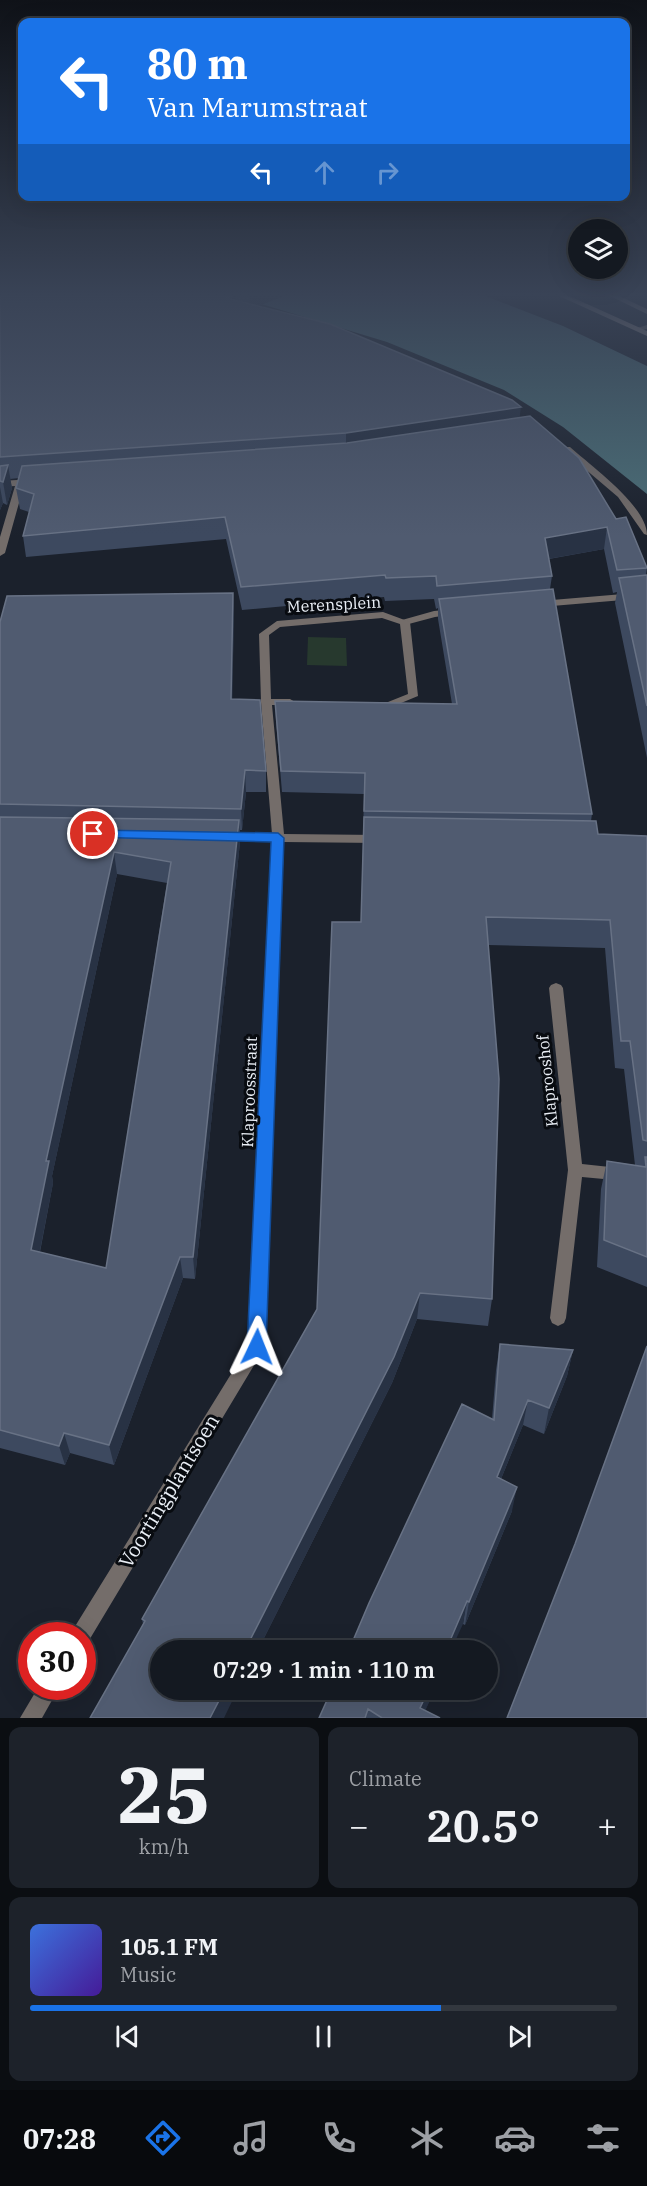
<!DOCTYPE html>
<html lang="en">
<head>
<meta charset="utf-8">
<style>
  :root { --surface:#141921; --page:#1d222a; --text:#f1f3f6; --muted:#9da0a5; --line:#33383f; --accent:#1a73e8 }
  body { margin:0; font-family:"IBM Plex Serif",serif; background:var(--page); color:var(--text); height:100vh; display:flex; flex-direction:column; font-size:22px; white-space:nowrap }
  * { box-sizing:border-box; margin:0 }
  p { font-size:20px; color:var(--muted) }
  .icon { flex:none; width:33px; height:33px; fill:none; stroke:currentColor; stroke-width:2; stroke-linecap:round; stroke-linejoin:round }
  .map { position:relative; height:1718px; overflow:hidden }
  .sheet { display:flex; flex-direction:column; gap:9px; padding:9px; background:#0b0e12; flex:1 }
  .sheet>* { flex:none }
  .guide { position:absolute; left:18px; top:18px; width:612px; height:183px; border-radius:12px; box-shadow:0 6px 24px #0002,0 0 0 2px var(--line); background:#1a73e8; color:#fff; overflow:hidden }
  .controls { position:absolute; left:568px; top:219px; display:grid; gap:12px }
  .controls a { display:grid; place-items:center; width:60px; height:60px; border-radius:50%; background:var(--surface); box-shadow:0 6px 24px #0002,0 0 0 2px var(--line); font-size:30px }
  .speed { position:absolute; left:18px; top:1622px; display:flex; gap:12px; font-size:30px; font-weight:700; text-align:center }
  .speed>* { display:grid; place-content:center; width:78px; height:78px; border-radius:50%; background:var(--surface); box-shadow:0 6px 24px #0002,0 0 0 2px var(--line); line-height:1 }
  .speed .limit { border:9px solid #d22; background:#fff; color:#111 }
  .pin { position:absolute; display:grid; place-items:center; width:51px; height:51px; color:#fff; margin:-26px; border:3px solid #fff; border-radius:50%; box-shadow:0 2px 6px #0007 }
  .me { position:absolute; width:66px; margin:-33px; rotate:2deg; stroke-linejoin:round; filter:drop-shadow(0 0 4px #0008) }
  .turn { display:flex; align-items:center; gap:21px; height:126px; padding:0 30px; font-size:27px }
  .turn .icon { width:78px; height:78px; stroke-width:2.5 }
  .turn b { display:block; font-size:42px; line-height:51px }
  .lanes { display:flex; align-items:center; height:57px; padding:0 30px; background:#0003; justify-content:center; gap:30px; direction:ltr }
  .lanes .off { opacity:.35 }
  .big { font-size:45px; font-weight:600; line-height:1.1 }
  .sheet .tile { flex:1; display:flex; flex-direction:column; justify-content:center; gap:9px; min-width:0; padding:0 21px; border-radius:12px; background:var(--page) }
  .sheet .dial { align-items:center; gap:0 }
  .dial b { font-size:78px; line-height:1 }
  .song { display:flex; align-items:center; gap:18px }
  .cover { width:72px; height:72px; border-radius:9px; background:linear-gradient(135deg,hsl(220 70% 55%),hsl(260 70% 35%)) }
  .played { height:6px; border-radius:3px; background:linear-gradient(90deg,var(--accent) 70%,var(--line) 70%) }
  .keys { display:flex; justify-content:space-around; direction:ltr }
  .heat { display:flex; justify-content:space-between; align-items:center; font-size:33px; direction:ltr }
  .sheet .tiles { flex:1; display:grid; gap:9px; grid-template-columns:1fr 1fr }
  .tile:last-child { grid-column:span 2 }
  .trip { position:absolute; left:150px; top:1640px; width:348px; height:60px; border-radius:30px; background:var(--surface); box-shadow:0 6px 24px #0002,0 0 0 2px var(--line); font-weight:600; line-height:60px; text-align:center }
  .tab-bar { display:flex; height:96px; justify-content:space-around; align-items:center; background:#080a0d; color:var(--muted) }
  .tab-bar .icon { width:42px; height:42px }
  .tab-bar .selected { color:var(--accent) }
  .tab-bar b { font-size:27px; color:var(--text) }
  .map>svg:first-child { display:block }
  .green { fill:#27392e }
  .water { fill:#4c7079 }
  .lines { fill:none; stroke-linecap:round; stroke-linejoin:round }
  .pedestrian { fill:#746d6a; fill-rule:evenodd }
  .minor { fill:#746d6a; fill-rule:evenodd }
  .secondary { fill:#a49893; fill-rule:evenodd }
  .wall { fill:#3d495f; fill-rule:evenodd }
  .shaded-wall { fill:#283244 }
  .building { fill:#505b70; stroke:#687285; stroke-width:1.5; fill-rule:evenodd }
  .route { fill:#1a73e8; stroke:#114b97; stroke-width:1.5 }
  .labels { text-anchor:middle; stroke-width:6; stroke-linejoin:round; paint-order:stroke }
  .street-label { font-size:16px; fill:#eaeff6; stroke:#080b10 }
  .near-street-label { font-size:20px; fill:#eaeff6; stroke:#080b10 }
</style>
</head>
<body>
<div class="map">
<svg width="647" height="1718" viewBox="0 0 647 1718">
  <rect width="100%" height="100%" fill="#1b212c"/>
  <path class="green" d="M308,637l38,1 1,28 -40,-1z"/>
  <path class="water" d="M232,295h251l80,31 84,40v128l-84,-67 -59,-37 -117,-48z"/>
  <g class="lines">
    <path class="pedestrian" d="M647,592v6l-107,9 -5,-3 5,-3z
      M454,609l5,3 -2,2 -22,3 -30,8 -5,-3 2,-2 32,-9z"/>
    <path class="minor" d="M647,325v4l-10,2 -3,-2z
      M564,447h6c21,19 77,59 77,88l-3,-1 -26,-37 -54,-46z
      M34,479l3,1v4l-13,1 -19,68 -5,3v-19l15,-51 -15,1v-6z
      M383,612l27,10 8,74 -29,12 -13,-2 -1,-2 1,-2h12l20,-8 -8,-70 -18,-6 -102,9 -11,8 2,64h19l5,3 -5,3h-18l12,129 95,1 6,4 -6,4 -95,-1 -19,505 -177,295 -6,2v-9h-11l3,-7 175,-283 23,-504h-47l-6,-4 6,-4 47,1 -11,-132 -2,-68 18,-13z
      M556,983l5,2 2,3 19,176 65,7v12l-65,-6 -16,141 -2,5 -6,3 -6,-3 -2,-5 18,-148 -19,-182 2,-3z
      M39,1686h21l-18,32h-22z"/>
    <path class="secondary" d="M557,295h10l80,36v5z
      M608,295h9l30,14v5z"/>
  </g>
  <path class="wall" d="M0,296h282v1l-24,9 262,112 127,150 -1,7h1v183l-32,-155 2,-11 -4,1 -9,-44 -55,10 3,17 -2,13 42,225 -1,7 7,13 49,2v451l-50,-20 4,-78 6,-28 28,4 -11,-96 -9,-1 -10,-120 -117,-3 4,354 -4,27 -71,-7 -25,64 -134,267h-98l-17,-26 -1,-5 175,-310 44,-387 3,-128 -82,-2 -6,-71 -1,-20 177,3 -14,-85v-11l-2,1 -2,-10 -49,2 -1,-4 -142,13 -16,-71 -200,18 -3,-21 6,-24 -9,-3 -4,-21 3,-10 -9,1 2,9 -5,17 -4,-2 -3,7z
    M233,593l1,20 -2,86 34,72v21h-20l-4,38h-2v12l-45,437 -12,-1 -69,187 -44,-12 -5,12 -65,-17v-826zM117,874l50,9 -61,385 -66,-16 13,-69 -1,-7z
    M500,1344l73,6 -6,26 -23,58 -21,-9 -22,54 11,32 -47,114 -2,-1 29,-205 4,-49z
    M435,1689l-10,21 15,8h-121z"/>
  <path class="shaded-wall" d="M232,296h4l1,18 -11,-16z
    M249,296h33v1l-32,12z
    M521,407l-3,22 -172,26v-22z
    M8,465l4,23 -5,17 -4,-23z
    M0,487l3,16 -3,7z
    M607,527l-3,22 -62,11 3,-22z
    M233,593l1,20 -2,107 -1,-21z
    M245,770l1,22 -4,38 -1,-21z
    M239,820l1,22 -45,437 -2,-22z
    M114,852l3,22 -65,302 1,7 -17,88 -5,-21 15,-89z
    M180,1257l3,21 -69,187 -5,-20z
    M420,1293l-3,26 -25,64 -134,267h-13z
    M573,1350l-6,26 -23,58 5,-26z
    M528,1400l-5,25 -31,76 5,-24z
    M64,1433l6,20 -5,12 -6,-19z
    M517,1487l-5,24 -47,114 4,-23z
    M467,1601l-4,23 -12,26h-5z
    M225,1689h13l-14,29h-14z
    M429,1689h6l-13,29 -2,-10z"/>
  <path class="building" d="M0,296h232l-6,2 104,26 182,76 9,7 -175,26 -346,24z
    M530,416l49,42 37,61 10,-2 21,51 -30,2 -10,-43 -62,11 7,38 -115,10 -1,-10 -50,2 -1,-3 -144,12 -16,-70 -202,19 11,-42 -18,-6 6,-22 325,-23z
    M8,465l-5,17 -3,-1v-15z
    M647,575v131l-28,-128z
    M553,589l39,225 -228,-3 1,-38 -84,-2 -6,-70 182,3 -18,-105z
    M233,593l-2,106 29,1 6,71 -21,-1 -4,39 -241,-5v-182l7,-26z
    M0,817l239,3 -46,437h-13l-71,188 -45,-12 -5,13 -59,-16zM114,852l57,10 -65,406 -75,-18 18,-89h-3z
    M364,817l232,4 2,13 49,2v305l-4,-1 -13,-99h-9l-11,-121 -124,-3 13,162 -7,220 -72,-6 -26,64 -149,293h-85v39h65l-15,29h-120l55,-97 -3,-2 175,-310 15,-387h29z
    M645,1157h2v100l-43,-17 3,-79 39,6z
    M500,1344l73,6 -24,58 -21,-8 -31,77 20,10 -48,115 -2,-1 -21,49h-97l20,-47 93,-199 32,16z
    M647,1346v372h-140l68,-174z
    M332,1689h97l-9,19 20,10h-58l-14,-9 -3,9h-46z"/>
  <linearGradient id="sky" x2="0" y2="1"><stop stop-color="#0f1218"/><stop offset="0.55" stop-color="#394356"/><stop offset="1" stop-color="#394356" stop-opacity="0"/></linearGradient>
  <rect width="647" height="536" fill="url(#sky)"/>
  <path class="route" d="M93,830l185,3 6,5 -18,509 -3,7 -6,2 -7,-2 -3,-7 24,-505 -183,-5 -2,-3 2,-3z"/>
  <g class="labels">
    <g class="street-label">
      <text transform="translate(334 604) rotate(-3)" y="6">Merensplein</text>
      <text transform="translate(547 1081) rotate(-96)" y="6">Klaprooshof</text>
      <text transform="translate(249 1092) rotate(-88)" y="6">Klaproosstraat</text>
    </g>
    <g class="near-street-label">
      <text transform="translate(169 1491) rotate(-59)" y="7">Voortingplantsoen</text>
    </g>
  </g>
</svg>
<div class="controls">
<a><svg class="icon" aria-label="layers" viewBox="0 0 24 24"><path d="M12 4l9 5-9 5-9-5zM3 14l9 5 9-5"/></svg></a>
</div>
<div class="speed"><div class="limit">30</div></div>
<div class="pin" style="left:93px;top:834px;background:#d93025"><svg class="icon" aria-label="arrive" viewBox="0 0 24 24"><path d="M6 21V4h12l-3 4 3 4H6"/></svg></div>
<svg class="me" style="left:257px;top:1347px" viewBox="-20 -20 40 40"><path d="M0-17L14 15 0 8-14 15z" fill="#1a73e8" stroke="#fff" stroke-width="4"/></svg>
<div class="trip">07:29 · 1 min · 110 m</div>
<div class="guide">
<div class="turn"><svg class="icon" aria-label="left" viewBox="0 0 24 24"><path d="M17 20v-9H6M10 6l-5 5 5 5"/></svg><div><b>80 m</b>Van Marumstraat</div></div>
<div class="lanes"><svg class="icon" aria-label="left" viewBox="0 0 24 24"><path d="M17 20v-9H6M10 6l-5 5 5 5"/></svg><svg class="icon off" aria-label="ahead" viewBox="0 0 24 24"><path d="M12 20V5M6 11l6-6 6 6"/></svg><svg class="icon off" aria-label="right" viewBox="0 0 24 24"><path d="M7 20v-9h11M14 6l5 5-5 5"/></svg></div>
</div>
</div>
<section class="sheet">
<div class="tiles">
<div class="tile dial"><b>25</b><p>km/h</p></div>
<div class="tile"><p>Climate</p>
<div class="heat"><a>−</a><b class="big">20.5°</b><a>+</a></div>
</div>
<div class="tile">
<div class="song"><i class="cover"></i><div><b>105.1 FM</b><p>Music</p></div></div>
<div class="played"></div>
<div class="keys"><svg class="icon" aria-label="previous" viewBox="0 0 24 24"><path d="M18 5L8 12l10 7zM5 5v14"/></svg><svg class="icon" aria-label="pause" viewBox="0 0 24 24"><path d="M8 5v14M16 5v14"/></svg><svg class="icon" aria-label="next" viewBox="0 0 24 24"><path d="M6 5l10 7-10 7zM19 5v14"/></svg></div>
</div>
</div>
</section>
<nav class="tab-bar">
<b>07:28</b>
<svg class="icon selected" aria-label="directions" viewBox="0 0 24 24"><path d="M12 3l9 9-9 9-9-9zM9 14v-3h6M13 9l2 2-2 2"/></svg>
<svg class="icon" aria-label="music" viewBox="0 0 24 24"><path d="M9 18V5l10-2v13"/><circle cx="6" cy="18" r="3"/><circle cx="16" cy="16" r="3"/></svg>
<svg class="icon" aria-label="phone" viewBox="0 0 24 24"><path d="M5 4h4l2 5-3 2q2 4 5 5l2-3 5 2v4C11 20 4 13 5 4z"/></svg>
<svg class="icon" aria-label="climate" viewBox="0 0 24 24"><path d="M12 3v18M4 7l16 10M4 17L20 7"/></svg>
<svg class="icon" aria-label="car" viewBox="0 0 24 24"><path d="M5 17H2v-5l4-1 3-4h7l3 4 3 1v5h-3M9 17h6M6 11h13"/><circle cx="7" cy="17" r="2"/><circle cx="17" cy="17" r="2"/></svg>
<svg class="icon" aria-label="filters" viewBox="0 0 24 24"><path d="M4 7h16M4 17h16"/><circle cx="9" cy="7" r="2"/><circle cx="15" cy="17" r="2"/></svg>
</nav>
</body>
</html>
